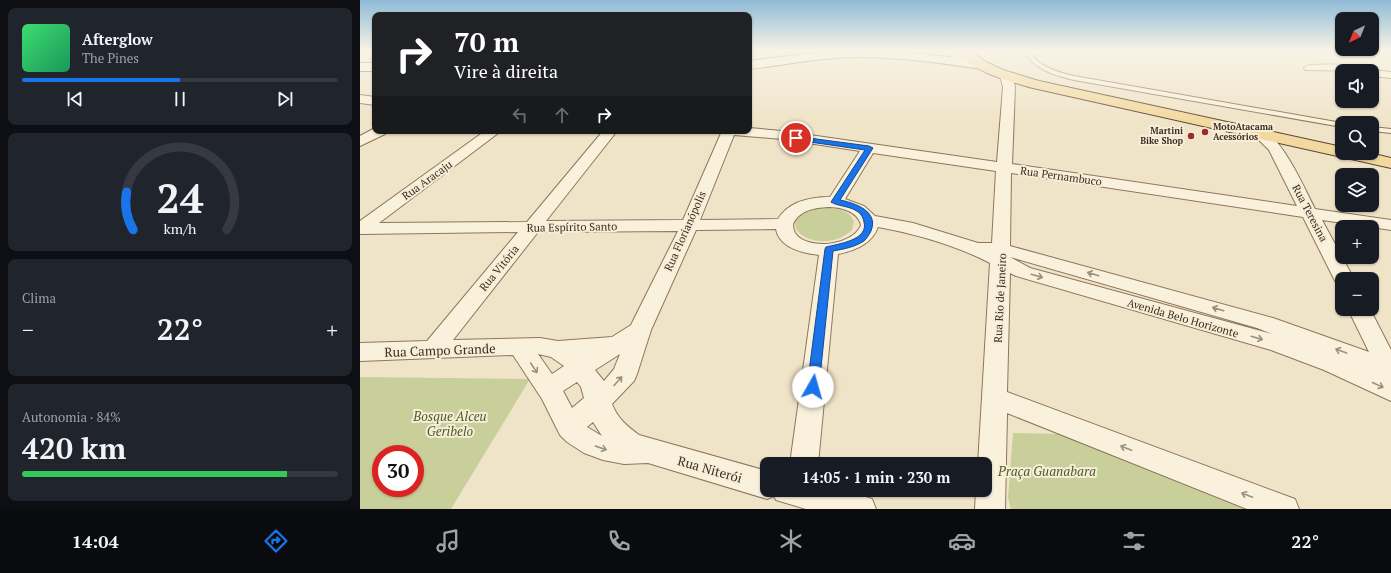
<!DOCTYPE html>
<html lang="pt">
<head>
<meta charset="utf-8">
<style>
  :root { --surface:#171b24; --page:#20242c; --text:#f1f3f6; --muted:#9ea1a6; --line:#363941; --accent:#1a73e8 }
  body { margin:0; font-family:"PT Serif",serif; background:var(--page); color:var(--text); height:100vh; display:flex; flex-direction:column; font-size:15px; white-space:nowrap }
  * { box-sizing:border-box; margin:0 }
  p { font-size:13px; color:var(--muted) }
  .icon { flex:none; width:22px; height:22px; fill:none; stroke:currentColor; stroke-width:2; stroke-linecap:round; stroke-linejoin:round }
  .map { position:relative; flex:1; overflow:hidden }
  .sheet { display:flex; flex-direction:column; gap:8px; padding:8px; background:#0d0f14; width:360px }
  .sheet>* { flex:none }
  .guide { position:absolute; left:12px; top:12px; width:380px; height:122px; border-radius:8px; box-shadow:0 1px 3px #0004; background:#202124; color:#fff; overflow:hidden }
  .needle { width:26px; rotate:223deg }
  .tools { position:absolute; left:975px; top:12px; display:grid; gap:8px }
  .tools a { display:grid; place-items:center; width:44px; height:44px; border-radius:8px; background:var(--surface); box-shadow:0 1px 3px #0004; font-size:20px }
  .speed { position:absolute; left:12px; top:445px; display:flex; gap:8px; font-size:20px; font-weight:700; text-align:center }
  .speed>* { display:grid; place-content:center; width:52px; height:52px; border-radius:50%; background:var(--surface); box-shadow:0 1px 3px #0004; line-height:1 }
  .speed .limit { border:6px solid #d22; background:#fff; color:#111 }
  .pin { position:absolute; display:grid; place-items:center; width:34px; height:34px; color:#fff; margin:-17px; border:2px solid #fff; border-radius:50%; box-shadow:0 1px 4px #0007 }
  .me { position:absolute; width:44px; margin:-22px; rotate:7deg; stroke-linejoin:round; filter:drop-shadow(0 0 3px #0008) }
  .turn { display:flex; align-items:center; gap:14px; height:84px; padding:0 16px; font-size:18px }
  .turn .icon { width:52px; height:52px; stroke-width:2.5 }
  .turn b { display:block; font-size:28px; line-height:34px }
  .lanes { display:flex; align-items:center; height:38px; padding:0 16px; background:#0003; justify-content:center; gap:20px; direction:ltr }
  .lanes .off { opacity:.35 }
  .big { font-size:30px; font-weight:700; line-height:1.1 }
  .sheet .card { flex:1; display:flex; flex-direction:column; justify-content:center; gap:6px; min-width:0; padding:0 14px; border-radius:8px; background:var(--page) }
  .sheet .dial { align-items:center; gap:0 }
  .dial svg { height:104px; overflow:visible; fill:none; stroke:var(--line); stroke-width:7; stroke-linecap:round; text-anchor:middle }
  .dial text { fill:var(--text); stroke:none }
  .song { display:flex; align-items:center; gap:12px }
  .cover { width:48px; height:48px; border-radius:6px; background:linear-gradient(135deg,hsl(140 70% 55%),hsl(150 70% 35%)) }
  .played { height:4px; border-radius:2px; background:linear-gradient(90deg,var(--accent) 50%,var(--line) 50%) }
  .keys { display:flex; justify-content:space-around; direction:ltr }
  .heat { display:flex; justify-content:space-between; align-items:center; font-size:22px; direction:ltr }
  .charge { height:6px; border-radius:3px; background:linear-gradient(90deg,#34c759 84%,var(--line) 0) }
  .trip { position:absolute; left:400px; top:457px; width:232px; height:40px; border-radius:8px; background:var(--surface); box-shadow:0 1px 3px #0004; font-weight:700; line-height:40px; text-align:center }
  .tabs { display:flex; height:64px; justify-content:space-around; align-items:center; background:#090b0e; color:var(--muted) }
  .tabs .icon { width:28px; height:28px }
  .tabs .on { color:var(--accent) }
  .tabs b { font-size:18px; color:var(--text) }
  main { display:flex; flex:1; min-height:0 }
  .map>svg:first-child { display:block }
  .green { fill:#c9cf9b; fill-rule:evenodd }
  .lines { fill:none; stroke-linecap:round; stroke-linejoin:round }
  .lane-casing { stroke:#8d765c; stroke-width:2 }
  .street-casing { stroke:#8d765c; stroke-width:2 }
  .secondary-casing { stroke:#6f573f; stroke-width:2 }
  .primary-casing { stroke:#5b4430; stroke-width:2 }
  .lane { fill:#faf1dc; fill-rule:evenodd }
  .street { fill:#faf1dc; fill-rule:evenodd }
  .secondary { fill:#faf1dc; fill-rule:evenodd }
  .primary { fill:#f3d9a0; fill-rule:evenodd }
  .oneway { stroke:#9c907e }
  .route { fill:#1a73e8; stroke:#114b97 }
  .poi-dot { fill:#9e2a2b; stroke:#f7eed8; stroke-width:1.5 }
  .labels { text-anchor:middle; stroke-width:4; stroke-linejoin:round; paint-order:stroke }
  .far-poi-label { font-size:9px; font-weight:bold; fill:#3d2e20; stroke:#f7eed8; text-anchor:start }
  .street-label { font-size:11px; fill:#3d2e20; stroke:#f7eed8 }
  .near-street-label { font-size:13px; fill:#3d2e20; stroke:#f7eed8 }
  .near-park-label { font-size:13px; font-style:italic; fill:#4d5a26; stroke:#f7eed8 }
</style>
</head>
<body>
<main>
<section class="sheet">
<div class="card">
<div class="song"><i class="cover"></i><div><b>Afterglow</b><p>The Pines</p></div></div>
<div class="played"></div>
<div class="keys"><svg class="icon" aria-label="previous" viewBox="0 0 24 24"><path d="M18 5L8 12l10 7zM5 5v14"/></svg><svg class="icon" aria-label="pause" viewBox="0 0 24 24"><path d="M8 5v14M16 5v14"/></svg><svg class="icon" aria-label="next" viewBox="0 0 24 24"><path d="M6 5l10 7-10 7zM19 5v14"/></svg></div>
</div>
<div class="card dial"><svg viewBox="0 0 100 80">
<path d="M14 69A42 42 0 1 1 86 69"/>
<path d="M14 69A42 42 0 0 1 9 40" stroke="#1a73e8"/>
<text x="50" y="56" font-size="32" font-weight="700">24</text>
<text x="50" y="72" font-size="11">km/h</text>
</svg></div>
<div class="card"><p>Clima</p>
<div class="heat"><a>−</a><b class="big">22°</b><a>+</a></div>
</div>
<div class="card"><p>Autonomia · 84%</p><b class="big">420 km</b><div class="charge"></div></div>
</section>
<div class="map">
<svg width="1031" height="509" viewBox="0 0 1031 509">
  <rect width="100%" height="100%" fill="#f0e4c8"/>
  <path class="green" d="M460,208c13,0 28,0 34,13l-2,9c-32,30 -90,-9 -32,-22z
    M0,377l170,2 -79,130h-91zM21,454h34v34h-34z
    M653,433l47,1 193,75h-242l-3,-11z"/>
  <g class="lines">
    <defs>
      <path id="lane" d="M664,51h5c10,16 28,21 45,25l268,47v4l-268,-47c-20,-5 -39,-10 -50,-29z
        M1012,127l19,2v4l-19,-2z"/>
      <path id="street" d="M586,51h11l10,12 -5,3 -4,-1z
        M949,65c12,0 48,-3 55,6l-59,-1 -1,-2z
        M1012,70l19,2v6l-19,-2v-5h-4z
        M646,73l6,3 3,11 -3,77 285,42 -28,-56 -16,-16 2,-3c3,-1 6,-2 9,0 19,9 41,58 51,78l76,11v10l-69,-10 32,59h-12v6l-5,-1 -3,-5 -31,-62 -292,-44 -1,73 263,72 96,34 -21,-43h22l21,41v51l-67,-31 -53,-20 -255,-74 -6,-3 -3,119 288,107 4,10h-52l-240,-96 -2,96h-30l1,-19h9v-26h-7l12,-201c-35,-18 -74,-29 -112,-36 -6,17 -24,24 -40,27l-20,210h-28l29,-209c-16,-2 -40,-7 -43,-26l-80,1 -45,100 -14,44 -3,7 -22,23c6,15 15,22 27,31l128,36v19h76l29,9 4,10h-70l-30,-9 -2,-4 -7,3 -119,-36 -24,1 -21,-4 -19,-7 -17,-11 -7,-7 -18,-36 -29,-44 -153,6v-18l67,-2 91,-109 -158,2v-13l125,-90h16l-122,92 148,-1 76,-91h14l-71,90 137,-1 39,-89h27v-3l33,3 215,31 6,-75 -3,-11zM374,135l48,4 78,12 -30,46c-19,0 -41,4 -52,22l-78,1zM513,153l123,18 -4,72h-14l-65,-20 -38,-7 -11,-10 -19,-7zM468,207c12,0 30,4 33,18 -8,21 -54,26 -66,8 -1,-2 -2,-6 -2,-9 7,-14 21,-16 35,-17zM318,231l-47,94 -19,12 -54,4 -18,-3 -87,2 85,-108zM650,257l247,71 15,6 -242,-66zM178,354l13,3 13,9 -12,8zM260,354l-6,15 -10,12 -9,-11zM217,382l4,5 3,11 -12,10 -9,-17zM233,422l9,14 -15,-9z
        M0,95l15,2v8l-15,-2z
        M15,128v3h12l-2,3 -25,12v-10z"/>
      <path id="secondary" d="M468,51h69l85,10 4,1 2,3 -2,3 -4,1c-41,-6 -82,-12 -124,-12 -37,0 -73,8 -109,12v-8z
        M0,63h15v8h-15z"/>
      <path id="primary" d="M597,51h14l13,10 19,9 36,11 303,66v6h28l21,5v10l-358,-80c-25,-7 -59,-15 -76,-37z"/>
    </defs>
    <use href="#lane" class="lane-casing"/>
    <use href="#street" class="street-casing"/>
    <use href="#secondary" class="secondary-casing"/>
    <use href="#primary" class="primary-casing"/>
    <use href="#lane" class="lane"/>
    <use href="#street" class="street"/>
    <use href="#secondary" class="secondary"/>
    <use href="#primary" class="primary"/>
  </g>
  <defs><path id="oneway-shaft" d="M-6 0H5M1.5-3L5.5 0L1.5 3" fill="none" stroke-width="1.6" stroke-linecap="round" stroke-linejoin="round"/></defs>
  <g class="oneway">
    <use href="#oneway-shaft" transform="translate(733 274) rotate(-164)"/>
    <use href="#oneway-shaft" transform="translate(677 276) rotate(16)"/>
    <use href="#oneway-shaft" transform="translate(858 309) rotate(-164)"/>
    <use href="#oneway-shaft" transform="translate(897 338) rotate(16)"/>
    <use href="#oneway-shaft" transform="translate(981 351) rotate(-160)"/>
    <use href="#oneway-shaft" transform="translate(174 368) rotate(56)"/>
    <use href="#oneway-shaft" transform="translate(258 381) rotate(-48)"/>
    <use href="#oneway-shaft" transform="translate(1018 385) rotate(25)"/>
    <use href="#oneway-shaft" transform="translate(241 448) rotate(19)"/>
    <use href="#oneway-shaft" transform="translate(766 448) rotate(-159)"/>
    <use href="#oneway-shaft" transform="translate(887 495) rotate(-159)"/>
  </g>
  <linearGradient id="sky" x2="0" y2="1"><stop stop-color="#8fbad6"/><stop offset="0.41" stop-color="#f8f3e6"/><stop offset="1" stop-color="#f8f3e6" stop-opacity="0"/></linearGradient>
  <rect width="1031" height="123" fill="url(#sky)"/>
  <path class="route" d="M434,136l75,10 4,2 -33,52c15,3 39,11 31,31 -2,4 -4,7 -7,10 -9,6 -20,8 -31,10l-14,136 -2,4 -4,1 -4,-1 -2,-4 18,-138 1,-2c12,-3 43,-7 38,-25 -1,-6 -4,-9 -9,-12 -7,-4 -18,-4 -24,-8l34,-52 -69,-10 -2,-1z"/>
  <g class="poi-dot">
    <circle cx="845" cy="132" r="4"/>
    <circle cx="831" cy="136" r="4"/>
  </g>
  <g class="labels">
    <g class="far-poi-label">
      <text x="853" y="130">MotoAtacama<tspan x="853" dy="10">Acessórios</tspan></text>
      <text x="823" y="134" text-anchor="end">Martini<tspan x="823" dy="10">Bike Shop</tspan></text>
    </g>
    <g class="street-label">
      <text transform="translate(701 176) rotate(8)" y="4">Rua Pernambuco</text>
      <text transform="translate(67 180) rotate(-36)" y="4">Rua Aracaju</text>
      <text transform="translate(950 213) rotate(62)" y="4">Rua Teresina</text>
      <text transform="translate(212 227) rotate(-1)" y="4">Rua Espírito Santo</text>
      <text transform="translate(325 231) rotate(-66)" y="4">Rua Florianópolis</text>
      <text transform="translate(139 268) rotate(-51)" y="4">Rua Vitória</text>
      <text transform="translate(640 298) rotate(-87)" y="4">Rua Rio de Janeiro</text>
      <text transform="translate(823 318) rotate(16)" y="4">Avenida Belo Horizonte</text>
    </g>
    <g class="near-street-label">
      <text transform="translate(80 350) rotate(-2)" y="5">Rua Campo Grande</text>
      <text transform="translate(350 469) rotate(16)" y="5">Rua Niterói</text>
    </g>
    <g class="near-park-label">
      <text x="90" y="421">Bosque Alceu<tspan x="90" dy="15">Geribelo</tspan></text>
      <text x="687" y="476">Praça Guanabara</text>
    </g>
  </g>
</svg>
<div class="tools">
<a><svg class="needle" viewBox="-14 -14 28 28"><path d="M0-13l5 13h-10z" fill="#e53935"/><path d="M0 13l5-13h-10z" fill="#9ea1a6"/></svg></a>
<a><svg class="icon" aria-label="sound" viewBox="0 0 24 24"><path d="M4 9h4l5-4v14l-5-4H4zM17 9q2 3 0 6"/></svg></a>
<a><svg class="icon" aria-label="search" viewBox="0 0 24 24"><circle cx="10" cy="10" r="6"/><path d="M15 15l6 6"/></svg></a>
<a><svg class="icon" aria-label="layers" viewBox="0 0 24 24"><path d="M12 4l9 5-9 5-9-5zM3 14l9 5 9-5"/></svg></a>
<a>+</a>
<a>−</a>
</div>
<div class="speed"><div class="limit">30</div></div>
<div class="pin" style="left:436px;top:138px;background:#d93025"><svg class="icon" aria-label="arrive" viewBox="0 0 24 24"><path d="M6 21V4h12l-3 4 3 4H6"/></svg></div>
<svg class="me" style="left:453px;top:387px" viewBox="-20 -20 40 40"><circle r="19" fill="#fff"/><path d="M0-13L10 11 0 6-10 11z" fill="#1a73e8"/></svg>
<div class="trip">14:05 · 1 min · 230 m</div>
<div class="guide">
<div class="turn"><svg class="icon" aria-label="right" viewBox="0 0 24 24"><path d="M7 20v-9h11M14 6l5 5-5 5"/></svg><div><b>70 m</b>Vire à direita</div></div>
<div class="lanes"><svg class="icon off" aria-label="left" viewBox="0 0 24 24"><path d="M17 20v-9H6M10 6l-5 5 5 5"/></svg><svg class="icon off" aria-label="ahead" viewBox="0 0 24 24"><path d="M12 20V5M6 11l6-6 6 6"/></svg><svg class="icon" aria-label="right" viewBox="0 0 24 24"><path d="M7 20v-9h11M14 6l5 5-5 5"/></svg></div>
</div>
</div>
</main>
<nav class="tabs">
<b>14:04</b>
<svg class="icon on" aria-label="directions" viewBox="0 0 24 24"><path d="M12 3l9 9-9 9-9-9zM9 14v-3h6M13 9l2 2-2 2"/></svg>
<svg class="icon" aria-label="music" viewBox="0 0 24 24"><path d="M9 18V5l10-2v13"/><circle cx="6" cy="18" r="3"/><circle cx="16" cy="16" r="3"/></svg>
<svg class="icon" aria-label="phone" viewBox="0 0 24 24"><path d="M5 4h4l2 5-3 2q2 4 5 5l2-3 5 2v4C11 20 4 13 5 4z"/></svg>
<svg class="icon" aria-label="climate" viewBox="0 0 24 24"><path d="M12 3v18M4 7l16 10M4 17L20 7"/></svg>
<svg class="icon" aria-label="car" viewBox="0 0 24 24"><path d="M5 17H2v-5l4-1 3-4h7l3 4 3 1v5h-3M9 17h6M6 11h13"/><circle cx="7" cy="17" r="2"/><circle cx="17" cy="17" r="2"/></svg>
<svg class="icon" aria-label="filters" viewBox="0 0 24 24"><path d="M4 7h16M4 17h16"/><circle cx="9" cy="7" r="2"/><circle cx="15" cy="17" r="2"/></svg>
<b>22°</b>
</nav>
</body>
</html>
